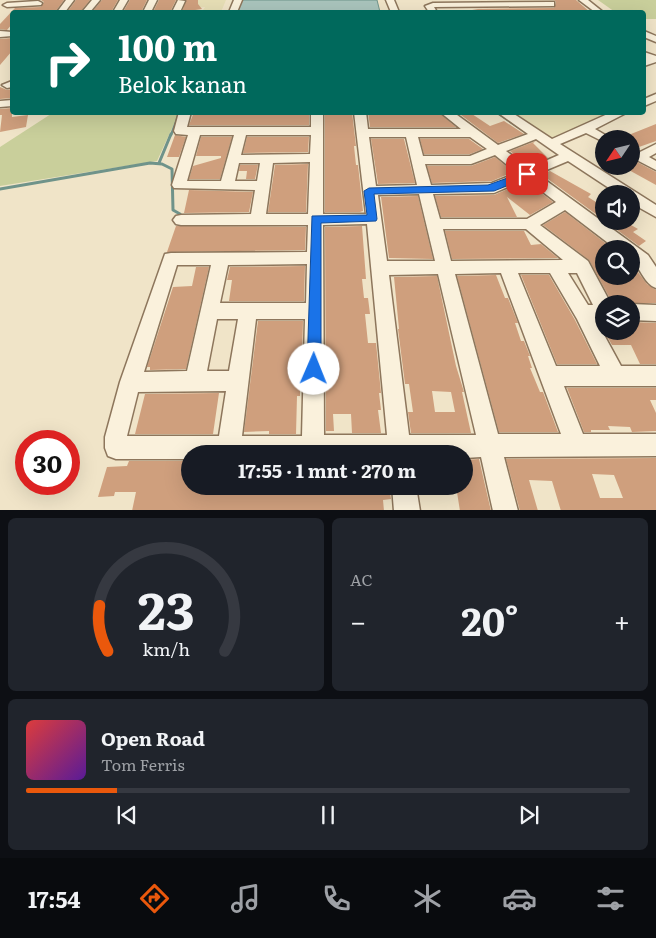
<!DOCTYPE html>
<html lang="id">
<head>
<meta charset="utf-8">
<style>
  :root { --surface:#171b24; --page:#20242c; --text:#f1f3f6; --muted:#9ea1a6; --line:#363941; --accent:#ea580c }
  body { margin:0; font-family:Literata,serif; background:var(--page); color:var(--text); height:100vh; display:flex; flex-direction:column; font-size:19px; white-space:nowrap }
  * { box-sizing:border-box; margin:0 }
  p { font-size:16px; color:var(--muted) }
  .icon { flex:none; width:28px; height:28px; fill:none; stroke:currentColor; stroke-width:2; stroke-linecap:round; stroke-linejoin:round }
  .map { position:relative; height:510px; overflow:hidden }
  .details { display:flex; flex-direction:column; gap:8px; padding:8px; background:#0d0f14; flex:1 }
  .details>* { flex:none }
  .banner { position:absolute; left:10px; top:10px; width:636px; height:105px; border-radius:5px; box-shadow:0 5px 20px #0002; background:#00695c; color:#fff; overflow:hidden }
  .needle { width:32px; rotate:235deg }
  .controls { position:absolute; left:595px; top:130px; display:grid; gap:10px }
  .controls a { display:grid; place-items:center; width:45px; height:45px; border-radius:50%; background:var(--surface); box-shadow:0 5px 20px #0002; font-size:25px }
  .speed { position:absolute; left:15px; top:430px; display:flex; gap:10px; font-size:25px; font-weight:700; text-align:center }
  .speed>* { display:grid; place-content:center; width:65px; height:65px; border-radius:50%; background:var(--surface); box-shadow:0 5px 20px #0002; line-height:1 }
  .speed .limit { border:8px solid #d22; background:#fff; color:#111 }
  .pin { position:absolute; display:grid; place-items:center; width:42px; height:42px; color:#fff; margin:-21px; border-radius:10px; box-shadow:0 2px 8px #0006 }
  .me { position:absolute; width:55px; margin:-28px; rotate:1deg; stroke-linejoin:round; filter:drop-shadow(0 0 4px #0008) }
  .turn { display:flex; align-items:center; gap:18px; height:105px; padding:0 25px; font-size:22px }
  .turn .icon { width:65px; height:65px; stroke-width:2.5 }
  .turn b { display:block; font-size:35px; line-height:42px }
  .big { font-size:38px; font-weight:700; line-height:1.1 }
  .details .card { flex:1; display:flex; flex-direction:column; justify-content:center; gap:8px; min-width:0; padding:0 18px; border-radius:8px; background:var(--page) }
  .details .dial { align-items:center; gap:0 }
  .dial svg { height:130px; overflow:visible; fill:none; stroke:var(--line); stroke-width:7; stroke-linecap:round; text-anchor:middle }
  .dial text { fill:var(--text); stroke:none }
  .song { display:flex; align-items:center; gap:15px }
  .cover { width:60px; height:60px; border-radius:8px; background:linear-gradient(135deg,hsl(0 70% 55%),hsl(270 70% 35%)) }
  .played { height:5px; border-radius:2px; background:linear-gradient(90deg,var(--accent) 15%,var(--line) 15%) }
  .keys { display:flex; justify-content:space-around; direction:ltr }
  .heat { display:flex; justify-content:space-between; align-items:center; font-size:28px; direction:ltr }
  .details .tiles { flex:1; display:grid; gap:8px; grid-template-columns:1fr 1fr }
  .card:last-child { grid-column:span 2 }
  .trip { position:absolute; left:181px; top:445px; width:292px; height:50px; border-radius:25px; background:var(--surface); box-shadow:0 5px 20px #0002; font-weight:700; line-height:50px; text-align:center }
  .tab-bar { display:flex; height:80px; justify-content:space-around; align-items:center; background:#090b0e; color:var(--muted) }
  .tab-bar .icon { width:35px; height:35px }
  .tab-bar .active { color:var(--accent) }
  .tab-bar b { font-size:22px; color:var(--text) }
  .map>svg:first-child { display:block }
  .farmland { fill:#e6deb5 }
  .green { fill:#c9cf9b }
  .water { fill:#a9c4bc; stroke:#6f938a }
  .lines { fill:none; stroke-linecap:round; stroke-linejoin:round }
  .stream-far1 { stroke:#6f938a; stroke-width:2.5 }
  .stream { stroke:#6f938a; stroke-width:3 }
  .building { fill:#cf9f7d; fill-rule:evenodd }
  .minor-casing { stroke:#8d765c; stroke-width:3 }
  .minor { fill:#faf1dc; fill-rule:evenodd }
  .route { fill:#1a73e8; stroke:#114b97 }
</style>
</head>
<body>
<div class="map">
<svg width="656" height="511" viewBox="0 0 656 511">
  <rect width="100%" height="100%" fill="#f0e4c8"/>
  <path class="farmland" d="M182,0h44l-5,12h-31l13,-2 2,-3 -26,3z
    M604,112l3,2 -56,27 -45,-28z"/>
  <path class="green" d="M598,0h58v19h-12v-7h-29z
    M54,112h125v1l-22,48 -157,25v-39z"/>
  <path class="water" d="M241,0h136l3,12h-144z"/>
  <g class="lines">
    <path class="stream-far1" d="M496,112l25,17
      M171,135l7,-18"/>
    <path class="stream" d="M159,163l12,-29
      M0,189l150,-26 12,1 10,5 1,41 7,4"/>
  </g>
  <path class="building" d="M41,0h23l-9,12h-43v12l-5,6 -7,-1v-5l15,-16 26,-1 3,-5z
    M76,0h14l-9,11h-13z
    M102,0h16l-7,12h-19z
    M130,0h17l-6,12h-18z
    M159,0h17l-6,12h-17z
    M186,0h12v4l4,5 -20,3z
    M466,0h110l14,12h-110l-2,-2 -6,-1 82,-1 2,-6 -2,-2z
    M12,38v13l-12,14v-26z
    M0,87l7,3 5,-1v9l-12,1z
    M12,108v9l16,-2 -2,12 -26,5 2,-17h-2v-6z
    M194,112h115v13h-120z
    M325,112h27l4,34h-2l2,19h2l5,46 -3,1h-35z
    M368,112h70l18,15h-86z
    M457,112h12l21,14 14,-5 20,13 -26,9z
    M656,124v17l-17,6 -8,-4v-9z
    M175,135l11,2 -7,20h-12z
    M201,137h31l-12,42h-31l4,-13 28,-8v-2h-25z
    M247,137h62l-1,15 -65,1z
    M371,139h33l11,44 -37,1z
    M420,139h49l14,10 -13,5h-46z
    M536,141l-3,2 15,15 -19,8 -19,-15z
    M495,157l18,15 -21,9 -60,2 -5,-17h44z
    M637,162l19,10v13l-29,-16z
    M308,164l-2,48h-38l7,-47z
    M240,165h18l-3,14h-9l1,-8h-8z
    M550,171l41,23 -3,3 16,10v13l-63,-46z
    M526,181l27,21 -23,13 -23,-18 10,20h-76l-6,-21 59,-1z
    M189,190l64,2 -4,20 -65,1z
    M418,196l15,63 -44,-1 -8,-61z
    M565,212l48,37h-9v27h27v-13l16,21 9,6v13l-43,1 -24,-44 -46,-35z
    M605,221h19l14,8 -5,3 13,9 -7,5z
    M176,226l130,1 -1,23 -138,2z
    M362,226l4,53h-4l2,19h4l2,16h-5l3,29h8l5,50h-2l2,17h-3l3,23h-29l-1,-19h-18l1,17h-8l-1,-204z
    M445,231h79l7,14 10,-1 17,14 -106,1z
    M305,266l-1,35h-75l3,-21h-5l3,-13z
    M196,267h13l-23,102 -36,1v-3h-3l26,-80 19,-1z
    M496,275l9,23h3l10,25h-3l6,18h3l6,15h-2l4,12h-2l10,24h3l15,40h-59l-42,-156z
    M521,275h28l26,45 22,44h-40z
    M437,276l19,90 8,26h-2l9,41h-60l-3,-21h5l-4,-28h-4l-7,-55h1l-5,-52zM432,391l19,1 4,20h-20z
    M258,321h45l-2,69h-1v6h-3l-1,38h-27v-3l-25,1z
    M631,322l25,1v41h-16l-9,-19h-19l-8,-14h27z
    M567,388h89v12h-6l6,13v18l-24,1 -2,-5 -22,-1 2,4h-19v2h-7z
    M219,393l-6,41h-78l10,-40z
    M656,458v53h-95l-9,-30 -23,-1 9,31h-18l-14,-52zM592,474l22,1 9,23h-23z
    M479,459l12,52h-31l-4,-25h9v-26z
    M129,461h61v25h116v3l30,-1v-2h53l2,13 -8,1 1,11h-252l4,-19h-21l-1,4 -16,1 9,-30 20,-1z"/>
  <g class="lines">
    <defs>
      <path id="minor" d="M66,0h8l-9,12h-8z
        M92,0h8l-10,12h-8z
        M120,0h8l-7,12h-8z
        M149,0h8l-6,12h-8z
        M178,0l7,1 -5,11h-8z
        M234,0h8l-5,12h-8z
        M386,0h8l5,12h-8z
        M579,0h9l15,12h-8z
        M38,1l4,2 -1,2 -34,2 -4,-2 4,-2z
        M551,2h3v4l-120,1 3,5h-8l-4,-6 8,-3z
        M0,31l12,1v4l-12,1z
        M644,31l12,5v6l-12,-5z
        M644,52l12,4v6l-12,4v-6l2,-1 -2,-1z
        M12,81v6l-5,1 -5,-3z
        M656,94v7l-12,5v-7z
        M12,100v6l-12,1v-6z
        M179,112h12l-4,15h124v-15h12v102h43l-12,-102h12l2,17h93l-21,-17h13l45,33 30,-11 -31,-22h14l41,27 60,-27h16l-33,17 17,10h-8v3l-18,-9 -26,11 96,61v12l-25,-14v-9h-13l-50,-33 -31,13 111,81 8,12v21c-12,-4 -15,-20 -25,-28v-11h-15l-51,-39 -25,15 48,36 23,43h-7v16h-8l25,46h35v20h-92l19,48h73v22l-152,1 14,54h-25l-12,-54 -16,1v-4h-275v5h-74l-8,-3 -3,-8v-11l15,-55 45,-128 6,-1 136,-1 1,-27h-127l-5,-1 -3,-4 3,-4 5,-1 70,-1 4,-24 -81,-2 -2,-3 16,-50 -12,-1 -2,-3zM200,135h34l-13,46h-34zM246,135h65l-1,19 -69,1zM369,137h37l11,48 -41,1zM418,137h52l17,12 -17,7h-47zM536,139l23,16 -30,13 -23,-17zM495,155l22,18 -25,10 -61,2 -6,-21h46zM310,162l-2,52h-42l7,-51zM239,163h21l-3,18h-22zM526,179l30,23 -29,17h-87l-7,-25 61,-1zM419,194l16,67h-48l-9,-66zM367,224l20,211h-63l-1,-210zM443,229h83l37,31 -112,1zM307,264l-1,39h-86l8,-38zM177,265h34l-24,106 -43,1zM501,273l60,161h-63l-43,-160zM518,273h32l27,46 23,47h-44zM568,273h9l16,32h-5zM438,274l38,161h-67l-20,-160zM217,319h21l-9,52h-22zM256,319h49l-3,117h-60zM226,391l-7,45h-92l11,-44z
        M656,144v9l-7,4 7,4v9l-25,-13v-9l9,4z
        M631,304l25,1v16l-25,-1z
        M392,486h24l4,25h-26z"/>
    </defs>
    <use href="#minor" class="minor-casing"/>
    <use href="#minor" class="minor"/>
  </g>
  <path class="route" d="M527,171l5,3 -1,2 -37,15 -120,3 3,25 -1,2 -55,2v146l-2,5 -5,2 -5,-2 -2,-5 5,-153 55,-1 -3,-24 5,-3 119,-3z"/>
</svg>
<div class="controls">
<a><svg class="needle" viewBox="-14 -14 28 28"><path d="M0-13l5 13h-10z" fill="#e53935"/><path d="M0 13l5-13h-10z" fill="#9ea1a6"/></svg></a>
<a><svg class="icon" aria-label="sound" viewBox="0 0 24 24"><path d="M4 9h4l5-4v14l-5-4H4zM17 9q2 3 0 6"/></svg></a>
<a><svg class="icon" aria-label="search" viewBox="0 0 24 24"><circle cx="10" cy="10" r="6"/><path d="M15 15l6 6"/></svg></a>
<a><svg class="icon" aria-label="layers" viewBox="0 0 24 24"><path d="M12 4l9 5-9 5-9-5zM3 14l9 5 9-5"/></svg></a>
</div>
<div class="speed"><div class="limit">30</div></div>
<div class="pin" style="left:527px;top:174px;background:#d93025"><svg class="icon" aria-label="arrive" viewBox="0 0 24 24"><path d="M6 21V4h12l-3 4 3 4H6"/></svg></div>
<svg class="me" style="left:314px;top:369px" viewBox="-20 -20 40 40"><circle r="19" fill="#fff"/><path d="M0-13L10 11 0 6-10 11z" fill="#1a73e8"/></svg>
<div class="trip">17:55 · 1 mnt · 270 m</div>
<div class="banner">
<div class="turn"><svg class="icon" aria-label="right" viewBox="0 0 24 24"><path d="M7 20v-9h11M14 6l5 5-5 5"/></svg><div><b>100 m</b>Belok kanan</div></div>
</div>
</div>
<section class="details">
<div class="tiles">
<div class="card dial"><svg viewBox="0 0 100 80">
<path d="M14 69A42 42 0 1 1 86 69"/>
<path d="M14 69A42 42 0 0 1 9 41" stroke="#ea580c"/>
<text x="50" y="56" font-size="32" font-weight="700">23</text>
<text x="50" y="72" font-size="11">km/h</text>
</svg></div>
<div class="card"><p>AC</p>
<div class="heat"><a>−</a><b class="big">20°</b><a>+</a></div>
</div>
<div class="card">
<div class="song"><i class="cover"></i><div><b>Open Road</b><p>Tom Ferris</p></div></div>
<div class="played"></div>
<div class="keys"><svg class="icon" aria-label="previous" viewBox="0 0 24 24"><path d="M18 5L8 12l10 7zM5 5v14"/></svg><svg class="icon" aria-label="pause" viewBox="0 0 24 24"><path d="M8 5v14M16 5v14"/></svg><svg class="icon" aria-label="next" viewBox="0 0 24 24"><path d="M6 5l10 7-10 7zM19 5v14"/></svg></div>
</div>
</div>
</section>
<nav class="tab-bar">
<b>17:54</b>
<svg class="icon active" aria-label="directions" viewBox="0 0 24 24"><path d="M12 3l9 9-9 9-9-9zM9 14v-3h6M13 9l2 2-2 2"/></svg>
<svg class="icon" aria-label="music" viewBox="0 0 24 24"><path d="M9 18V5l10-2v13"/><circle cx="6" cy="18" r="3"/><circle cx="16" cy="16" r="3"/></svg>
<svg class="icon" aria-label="phone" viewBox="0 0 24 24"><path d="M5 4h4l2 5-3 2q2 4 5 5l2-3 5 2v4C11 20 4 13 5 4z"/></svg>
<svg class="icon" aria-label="climate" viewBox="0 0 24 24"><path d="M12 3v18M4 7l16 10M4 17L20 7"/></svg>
<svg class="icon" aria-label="car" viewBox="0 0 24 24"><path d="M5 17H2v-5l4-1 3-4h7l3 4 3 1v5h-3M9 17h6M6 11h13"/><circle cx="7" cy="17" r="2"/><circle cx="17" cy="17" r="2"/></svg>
<svg class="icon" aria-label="filters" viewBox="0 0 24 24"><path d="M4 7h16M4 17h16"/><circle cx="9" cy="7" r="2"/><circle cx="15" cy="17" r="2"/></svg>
</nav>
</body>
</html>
